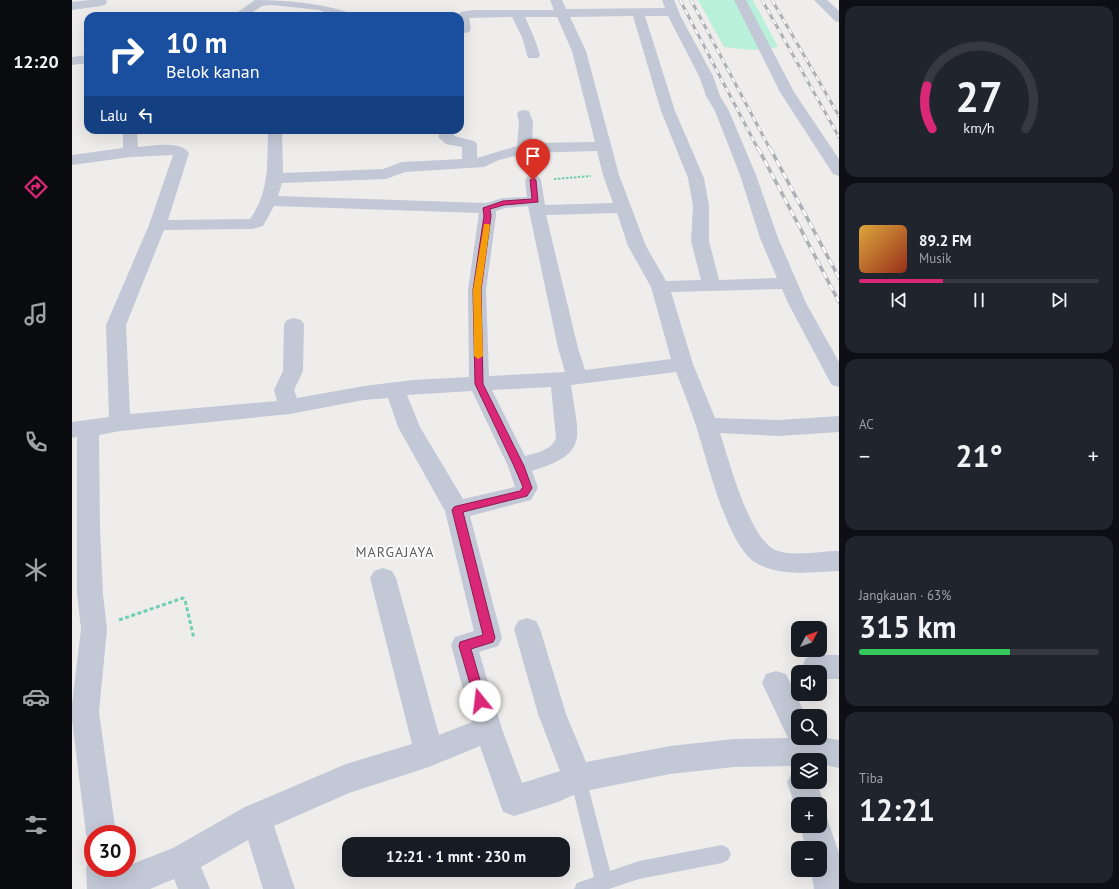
<!DOCTYPE html>
<html lang="id">
<head>
<meta charset="utf-8">
<style>
  :root { --surface:#171b24; --page:#20242c; --text:#f1f3f6; --muted:#9ea1a6; --line:#363941; --accent:#db2777 }
  body { margin:0; font-family:"PT Sans",sans-serif; background:var(--page); color:var(--text); height:100vh; display:flex; flex-direction:column; font-size:15px; white-space:nowrap }
  * { box-sizing:border-box; margin:0 }
  p { font-size:13px; color:var(--muted) }
  .icon { flex:none; width:22px; height:22px; fill:none; stroke:currentColor; stroke-width:2; stroke-linecap:round; stroke-linejoin:round }
  .map { position:relative; flex:1; overflow:hidden }
  .drawer { display:flex; flex-direction:column; gap:6px; padding:6px; background:#0d0f14; width:280px }
  .drawer>* { flex:none }
  .top-card { position:absolute; left:12px; top:12px; width:380px; height:122px; border-radius:12px; box-shadow:0 4px 16px #0002; background:#1a4fa0; color:#fff; overflow:hidden }
  .needle { width:26px; rotate:49deg }
  .tools { position:absolute; left:719px; top:621px; display:grid; gap:8px }
  .tools a { display:grid; place-items:center; width:36px; height:36px; border-radius:8px; background:var(--surface); box-shadow:0 4px 16px #0002; font-size:20px }
  .speed { position:absolute; left:12px; top:825px; display:flex; gap:8px; font-size:20px; font-weight:700; text-align:center }
  .speed>* { display:grid; place-content:center; width:52px; height:52px; border-radius:50%; background:var(--surface); box-shadow:0 4px 16px #0002; line-height:1 }
  .speed .limit { border:6px solid #d22; background:#fff; color:#111 }
  .pin { position:absolute; display:grid; place-items:center; width:34px; height:34px; color:#fff; margin:-41px -17px; border-radius:50% 50% 50% 0; rotate:-45deg; box-shadow:0 0 4px #0007 }
  .pin .icon { rotate:45deg }
  .me { position:absolute; width:44px; margin:-22px; rotate:344deg; stroke-linejoin:round; filter:drop-shadow(0 0 3px #0008) }
  .turn { display:flex; align-items:center; gap:14px; height:84px; padding:0 16px; font-size:18px }
  .turn .icon { width:52px; height:52px; stroke-width:2.5 }
  .turn b { display:block; font-size:28px; line-height:34px }
  .then { display:flex; align-items:center; height:38px; padding:0 16px; background:#0003; gap:8px; font-size:15px }
  .big { font-size:30px; font-weight:700; line-height:1.1 }
  .drawer .widget { flex:1; display:flex; flex-direction:column; justify-content:center; gap:6px; min-width:0; padding:0 14px; border-radius:12px; background:var(--page) }
  .drawer .dial { align-items:center; gap:0 }
  .dial svg { height:104px; overflow:visible; fill:none; stroke:var(--line); stroke-width:7; stroke-linecap:round; text-anchor:middle }
  .dial text { fill:var(--text); stroke:none }
  .song { display:flex; align-items:center; gap:12px }
  .cover { width:48px; height:48px; border-radius:6px; background:linear-gradient(135deg,hsl(40 70% 55%),hsl(10 70% 35%)) }
  .played { height:4px; border-radius:2px; background:linear-gradient(90deg,var(--accent) 35%,var(--line) 35%) }
  .keys { display:flex; justify-content:space-around; direction:ltr }
  .heat { display:flex; justify-content:space-between; align-items:center; font-size:22px; direction:ltr }
  .charge { height:6px; border-radius:3px; background:linear-gradient(90deg,#34c759 63%,var(--line) 0) }
  .trip { position:absolute; left:270px; top:837px; width:228px; height:40px; border-radius:12px; background:var(--surface); box-shadow:0 4px 16px #0002; font-weight:700; line-height:40px; text-align:center }
  main { display:flex; flex:1; min-height:0 }
  .menu { display:flex; flex-direction:column; width:72px; justify-content:space-around; align-items:center; background:#090b0e; color:var(--muted) }
  .menu .icon { width:28px; height:28px }
  .menu .on { color:var(--accent) }
  .menu b { font-size:18px; color:var(--text) }
  .map>svg:first-child { display:block }
  .green { fill:#b8f0d9 }
  .lines { fill:none; stroke-linecap:round; stroke-linejoin:round }
  .path-far1 { stroke:#6fceb4; stroke-width:2; stroke-dasharray:2.5 1.5; stroke-linecap:butt }
  .path { stroke:#6fceb4; stroke-width:3; stroke-dasharray:4 2.5; stroke-linecap:butt }
  .service { fill:#c2c8d5; fill-rule:evenodd }
  .minor { fill:#c2c8d5; fill-rule:evenodd }
  .rail-far1-casing { stroke:#aeb0b7; stroke-width:3 }
  .rail-casing { stroke:#aeb0b7; stroke-width:3.5 }
  .rail-far1 { stroke:#fff; stroke-width:2; stroke-dasharray:5.5; stroke-linecap:butt }
  .rail { stroke:#fff; stroke-width:2.5; stroke-dasharray:7; stroke-linecap:butt }
  .route { fill:#db2777; stroke:#8e194d }
  .slow { fill:#f59e0b }
  .labels { text-anchor:middle; stroke-width:3.5; stroke-linejoin:round; paint-order:stroke }
  .quarter-label { font-size:14px; letter-spacing:1px; fill:#595b62; stroke:#fff }
</style>
</head>
<body>
<main>
<nav class="menu">
<b>12:20</b>
<svg class="icon on" aria-label="directions" viewBox="0 0 24 24"><path d="M12 3l9 9-9 9-9-9zM9 14v-3h6M13 9l2 2-2 2"/></svg>
<svg class="icon" aria-label="music" viewBox="0 0 24 24"><path d="M9 18V5l10-2v13"/><circle cx="6" cy="18" r="3"/><circle cx="16" cy="16" r="3"/></svg>
<svg class="icon" aria-label="phone" viewBox="0 0 24 24"><path d="M5 4h4l2 5-3 2q2 4 5 5l2-3 5 2v4C11 20 4 13 5 4z"/></svg>
<svg class="icon" aria-label="climate" viewBox="0 0 24 24"><path d="M12 3v18M4 7l16 10M4 17L20 7"/></svg>
<svg class="icon" aria-label="car" viewBox="0 0 24 24"><path d="M5 17H2v-5l4-1 3-4h7l3 4 3 1v5h-3M9 17h6M6 11h13"/><circle cx="7" cy="17" r="2"/><circle cx="17" cy="17" r="2"/></svg>
<svg class="icon" aria-label="filters" viewBox="0 0 24 24"><path d="M4 7h16M4 17h16"/><circle cx="9" cy="7" r="2"/><circle cx="15" cy="17" r="2"/></svg>
</nav>
<div class="map">
<svg width="767" height="889" viewBox="0 0 767 889">
  <rect width="100%" height="100%" fill="#efedec"/>
  <path class="green" d="M626,0h55l25,47 -25,3 -29,-3z"/>
  <g class="lines">
    <path class="path-far1" d="M482,179l37,-3"/>
    <path class="path" d="M47,620l64,-22 2,2 9,39"/>
    <path class="service" d="M506,770l6,2 2,6 24,93 29,-10 83,-16 6,3 3,6 -3,6 -6,3 -83,16 -30,10h-35l3,-6 17,-6 -24,-99 2,-6z"/>
    <path class="minor" d="M17,0h17l1,2 -2,3 -4,1 -29,4v-8z
      M183,0c32,0 65,3 95,13l2,3h-18l-15,-6 -47,-5 -10,1 -15,10h-15z
      M478,0h12l4,9 99,-1 -3,-8h12l7,17 32,59 7,20 9,15 27,64 22,63 28,65 33,59v25l-7,-2 -3,-5 -41,-77 -6,-14 -111,3 22,72 22,54 64,2 60,-4v16l-60,4 -59,-3c9,27 29,105 55,117 16,7 46,1 64,1v20c-27,1 -56,6 -81,-7 -31,-15 -51,-106 -62,-138 -6,-19 -13,-36 -20,-54l-105,13c7,52 20,68 -39,86l6,17 -7,12 -61,16 32,122 -4,8 -19,6 23,77 20,54 38,-12 -22,-57 -24,-85 4,-8 9,-3 9,3 4,8 26,85 20,48 84,-16 64,-7 54,-1 -26,-55 4,-9 10,-3 10,3 20,42h-8v22h22v-1l19,3v28l-19,-4v-4h-22v4l-5,2 -59,1 -64,7 -90,18 -22,10 -44,14 -11,-4 -23,-66 -51,21 -80,26 -75,33 21,63h-32l-15,-49 -47,27 9,22h-32l-4,-10 -24,10h-63l-1,-21 5,-11 2,-1v12h25v2l9,-2v-2l46,-18 72,-41 101,-43 66,-20 -42,-166 4,-7 9,-3 9,3 4,7 43,157 33,-13 -21,-77 4,-8 19,-6 -29,-120 -47,-84 -10,-29 -24,2 -74,14 -170,17 -21,4 1,95 3,64 4,35 -8,83 17,122h-23v12l-3,-1 -4,-11 -14,-114v-16l9,-75 -4,-35v-157l-5,1v-16l37,-5 -3,-92 43,-100 24,-70 -42,2 -59,8v-10l51,-7v-18h14l1,17c14,-1 42,-7 51,6l-21,67 82,-1c20,-28 17,-56 18,-89h14l1,43 100,-4 19,-7 60,-3v-12l-16,-3 -8,-7 3,-7h14l-1,6 20,5 3,3v14l40,-12 2,-24 -2,-8 2,-3 5,-1 5,1 4,11 -1,21 63,-1 -23,-91 -15,-34h-32l9,20 6,18 -2,3h-10l-6,-21 -10,-20 -43,1 2,11 -2,3 -9,2v-18h-3l4,-4 12,-2h81zM561,16l28,95 27,67 5,28 -2,35 10,39 -35,1 -20,-35 -27,-71 -33,-124 -16,-34zM573,16h23l31,60 7,20 9,15 25,64 20,63 17,40 -58,2 -10,-39v-35l-5,-28 -29,-67zM525,151l6,24 10,28 -68,2 -4,-25 -2,-3 -6,-2 -6,2 -2,3 2,17 -24,1 -17,5 -208,-7 4,-13 104,-4 19,-7 79,-5 15,-7 28,-7zM202,206l205,7 -11,77 1,87 -56,3 -49,6 -67,12 -3,-8 9,-19 1,-47 -3,-4 -7,-2 -7,2 -3,4 -1,47 -9,19 3,11 -147,13 -4,-89 38,-95 88,-1 11,-3zM456,206l30,142 7,24 -76,4 -3,-86 10,-74v-5l9,-3zM545,213l11,33 23,41 20,72 -86,11 -7,-22 -32,-133zM479,387l5,51c-4,12 -20,15 -31,18l-33,-66zM400,391l36,75 7,21 -52,12 -43,-72 -13,-32z
      M662,0h12l48,92 45,67v17l-6,-2 -53,-82z
      M742,0h13l12,11v11l-4,-1z
      M16,55v8l-16,2v-8z
      M744,655h23v24h-19v-7h-15l-3,-5 4,-9z
      M726,769v13h19l7,22 -4,9 6,2 13,38v36h-25l-3,-19h9v-22h-14l-6,-22h20v-22h-22v10l-11,-32 5,-10z"/>
    <defs>
      <path id="rail-far1" d="M608,0l78,149
        M619,0l79,149
        M690,0l77,137
        M700,0l67,116"/>
      <path id="rail" d="M686,148l81,154
        M698,148l69,130"/>
    </defs>
    <use href="#rail-far1" class="rail-far1-casing"/>
    <use href="#rail" class="rail-casing"/>
    <use href="#rail-far1" class="rail-far1"/>
    <use href="#rail" class="rail"/>
  </g>
  <path class="route" d="M461,178l3,2 2,22 -34,3 -14,4 1,7 -10,74 2,94 41,82 8,22 -5,8 -64,16 32,126 -2,4 -22,7 15,52 -2,4 -4,2 -4,-2 -1,-4 -16,-55 1,-4 23,-7 -31,-125 2,-3 3,-1 63,-15 3,-4 -9,-21 -39,-82 -2,-94 11,-74 -1,-8 20,-7 29,-2 -2,-19z"/>
  <path class="slow" d="M412,224h5l1,2 -9,64 2,66 -5,3 -4,-3 -1,-66z"/>
  <g class="labels">
    <g class="quarter-label">
      <text x="323" y="557">MARGAJAYA</text>
    </g>
  </g>
</svg>
<div class="tools">
<a><svg class="needle" viewBox="-14 -14 28 28"><path d="M0-13l5 13h-10z" fill="#e53935"/><path d="M0 13l5-13h-10z" fill="#9ea1a6"/></svg></a>
<a><svg class="icon" aria-label="sound" viewBox="0 0 24 24"><path d="M4 9h4l5-4v14l-5-4H4zM17 9q2 3 0 6"/></svg></a>
<a><svg class="icon" aria-label="search" viewBox="0 0 24 24"><circle cx="10" cy="10" r="6"/><path d="M15 15l6 6"/></svg></a>
<a><svg class="icon" aria-label="layers" viewBox="0 0 24 24"><path d="M12 4l9 5-9 5-9-5zM3 14l9 5 9-5"/></svg></a>
<a>+</a>
<a>−</a>
</div>
<div class="speed"><div class="limit">30</div></div>
<div class="pin" style="left:461px;top:180px;background:#d93025"><svg class="icon" aria-label="arrive" viewBox="0 0 24 24"><path d="M6 21V4h12l-3 4 3 4H6"/></svg></div>
<svg class="me" style="left:408px;top:701px" viewBox="-20 -20 40 40"><circle r="19" fill="#fff"/><path d="M0-13L10 11 0 6-10 11z" fill="#db2777"/></svg>
<div class="trip">12:21 · 1 mnt · 230 m</div>
<div class="top-card">
<div class="turn"><svg class="icon" aria-label="right" viewBox="0 0 24 24"><path d="M7 20v-9h11M14 6l5 5-5 5"/></svg><div><b>10 m</b>Belok kanan</div></div>
<div class="then">Lalu<svg class="icon" aria-label="left" viewBox="0 0 24 24"><path d="M17 20v-9H6M10 6l-5 5 5 5"/></svg></div>
</div>
</div>
<section class="drawer">
<div class="widget dial"><svg viewBox="0 0 100 80">
<path d="M14 69A42 42 0 1 1 86 69"/>
<path d="M14 69A42 42 0 0 1 10 36" stroke="#db2777"/>
<text x="50" y="56" font-size="32" font-weight="700">27</text>
<text x="50" y="72" font-size="11">km/h</text>
</svg></div>
<div class="widget">
<div class="song"><i class="cover"></i><div><b>89.2 FM</b><p>Musik</p></div></div>
<div class="played"></div>
<div class="keys"><svg class="icon" aria-label="previous" viewBox="0 0 24 24"><path d="M18 5L8 12l10 7zM5 5v14"/></svg><svg class="icon" aria-label="pause" viewBox="0 0 24 24"><path d="M8 5v14M16 5v14"/></svg><svg class="icon" aria-label="next" viewBox="0 0 24 24"><path d="M6 5l10 7-10 7zM19 5v14"/></svg></div>
</div>
<div class="widget"><p>AC</p>
<div class="heat"><a>−</a><b class="big">21°</b><a>+</a></div>
</div>
<div class="widget"><p>Jangkauan · 63%</p><b class="big">315 km</b><div class="charge"></div></div>
<div class="widget"><p>Tiba</p><b class="big">12:21</b></div>
</section>
</main>
</body>
</html>
